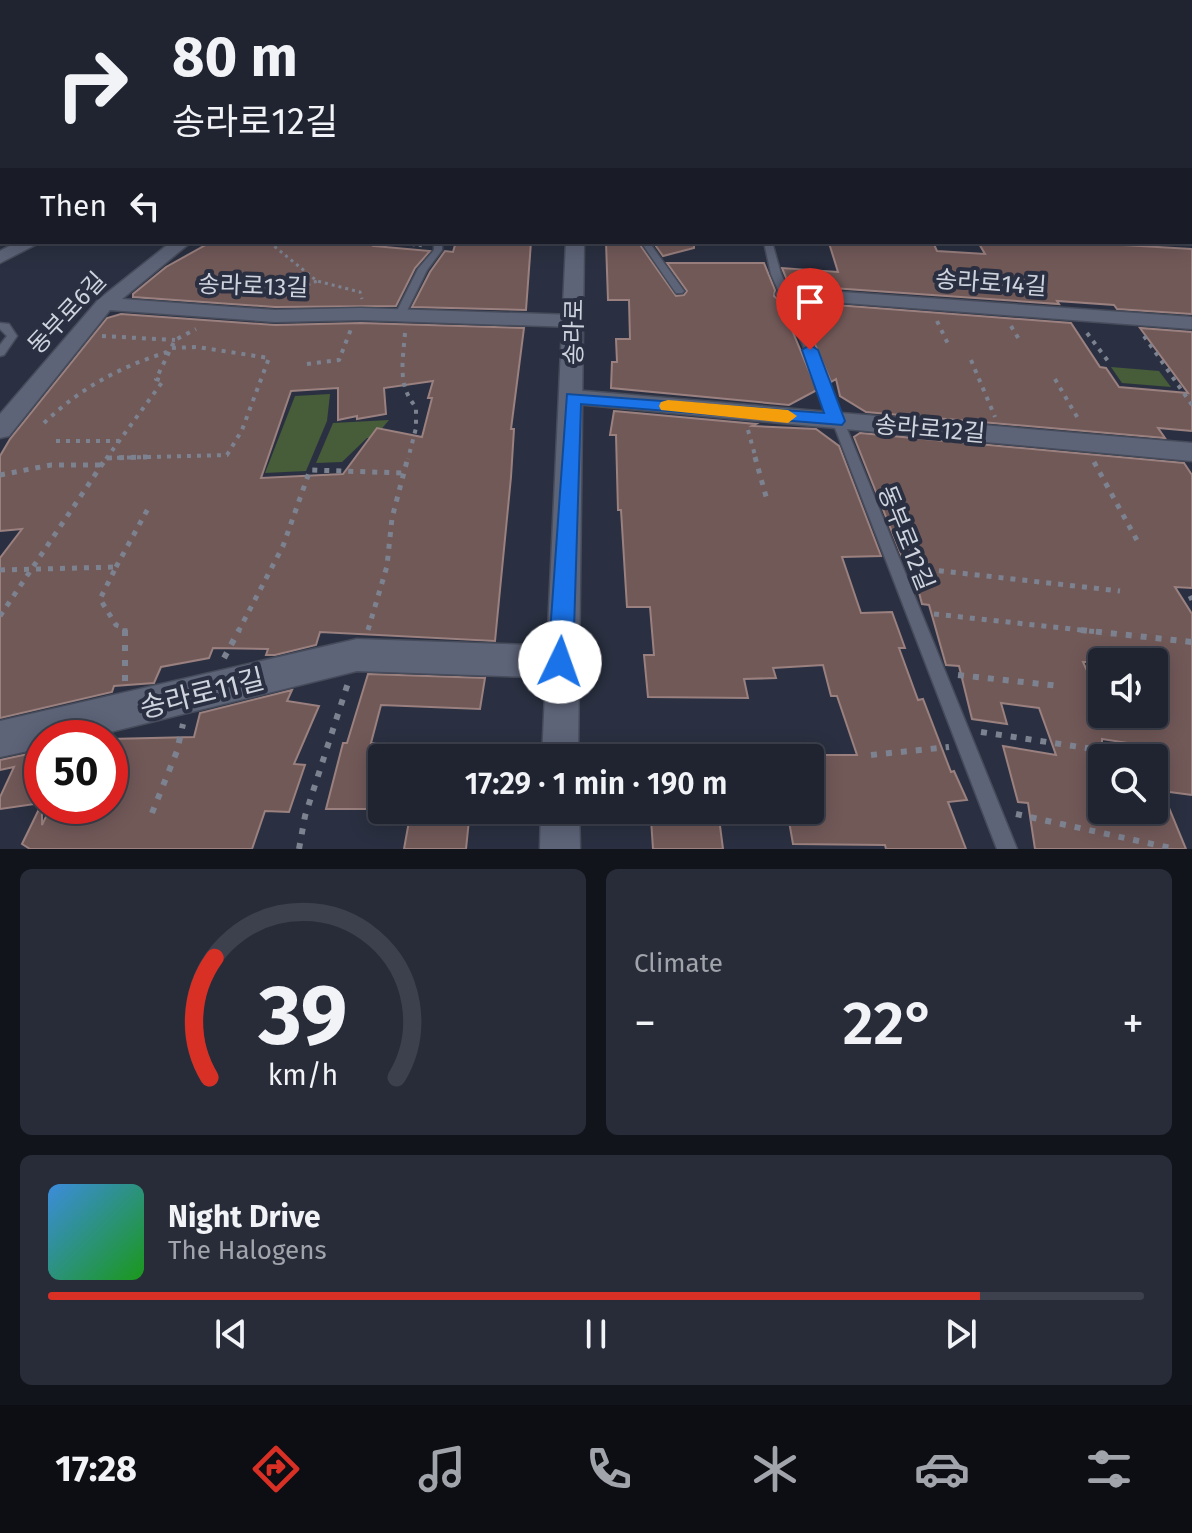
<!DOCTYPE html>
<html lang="en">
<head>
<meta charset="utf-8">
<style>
  :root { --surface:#202431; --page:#282c39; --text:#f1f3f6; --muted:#a2a4ab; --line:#3d414d; --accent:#d93025 }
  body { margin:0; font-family:"Fira Sans","Noto Sans KR",sans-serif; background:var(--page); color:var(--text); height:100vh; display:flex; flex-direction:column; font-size:30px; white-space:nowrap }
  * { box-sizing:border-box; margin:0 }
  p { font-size:26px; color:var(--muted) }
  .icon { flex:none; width:44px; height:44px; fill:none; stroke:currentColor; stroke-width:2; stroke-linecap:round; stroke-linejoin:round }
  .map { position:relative; height:849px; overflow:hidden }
  .drawer { display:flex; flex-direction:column; gap:20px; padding:20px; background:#12141b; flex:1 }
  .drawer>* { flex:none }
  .hud { position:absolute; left:0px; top:0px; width:1192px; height:244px; box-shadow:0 4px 20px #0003,0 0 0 2px var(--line); background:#202431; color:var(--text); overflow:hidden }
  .controls { position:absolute; left:1088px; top:648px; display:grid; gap:16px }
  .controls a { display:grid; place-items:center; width:80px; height:80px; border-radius:8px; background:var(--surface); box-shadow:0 4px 20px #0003,0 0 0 2px var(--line); font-size:40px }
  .speed { position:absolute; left:24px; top:720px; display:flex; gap:16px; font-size:40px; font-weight:700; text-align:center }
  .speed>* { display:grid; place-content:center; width:104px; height:104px; border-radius:50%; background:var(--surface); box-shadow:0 4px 20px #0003,0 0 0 2px var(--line); line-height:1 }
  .speed .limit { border:12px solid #d22; background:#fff; color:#111 }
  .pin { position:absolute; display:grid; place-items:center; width:68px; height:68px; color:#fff; margin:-82px -34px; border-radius:50% 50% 50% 0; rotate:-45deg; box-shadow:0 0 8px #0007 }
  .pin .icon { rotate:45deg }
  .me { position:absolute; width:88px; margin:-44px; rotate:3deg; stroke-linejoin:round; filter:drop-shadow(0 0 6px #0008) }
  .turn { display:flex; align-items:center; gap:28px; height:168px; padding:0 40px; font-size:36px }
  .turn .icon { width:104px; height:104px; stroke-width:2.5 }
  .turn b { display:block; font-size:56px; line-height:68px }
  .then { display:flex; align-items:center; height:76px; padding:0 40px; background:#0003; gap:16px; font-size:30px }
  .big { font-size:60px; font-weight:600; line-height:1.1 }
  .drawer .card { flex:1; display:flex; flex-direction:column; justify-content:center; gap:12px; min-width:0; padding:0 28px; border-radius:12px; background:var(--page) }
  .drawer .dial { align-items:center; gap:0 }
  .dial svg { height:208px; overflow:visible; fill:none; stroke:var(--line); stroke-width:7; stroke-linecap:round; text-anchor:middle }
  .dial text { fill:var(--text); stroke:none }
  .song { display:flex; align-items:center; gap:24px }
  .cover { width:96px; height:96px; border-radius:12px; background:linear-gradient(135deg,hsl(210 70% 55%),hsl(120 70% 35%)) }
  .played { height:8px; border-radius:4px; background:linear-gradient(90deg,var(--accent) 85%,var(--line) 85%) }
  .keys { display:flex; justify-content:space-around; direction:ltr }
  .heat { display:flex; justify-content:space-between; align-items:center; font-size:44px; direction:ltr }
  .drawer .tiles { flex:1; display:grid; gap:20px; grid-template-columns:1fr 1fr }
  .card:last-child { grid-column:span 2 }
  .trip { position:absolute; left:368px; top:744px; width:456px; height:80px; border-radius:8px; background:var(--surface); box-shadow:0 4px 20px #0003,0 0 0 2px var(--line); font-weight:600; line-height:80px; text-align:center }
  .dock { display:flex; height:128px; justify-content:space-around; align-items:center; background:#0d0e14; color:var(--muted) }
  .dock .icon { width:56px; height:56px }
  .dock .current { color:var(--accent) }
  .dock b { font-size:36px; color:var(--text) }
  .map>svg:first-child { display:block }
  .green { fill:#475c39 }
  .building { fill:#715958; stroke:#9a807f; stroke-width:2; fill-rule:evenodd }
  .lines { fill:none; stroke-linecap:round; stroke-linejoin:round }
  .lane-casing { stroke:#474c5b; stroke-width:3 }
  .street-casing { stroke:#474c5b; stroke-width:3 }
  .secondary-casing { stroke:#474c5b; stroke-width:3 }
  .path-far3 { stroke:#7d8290; stroke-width:3; stroke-dasharray:3 4; stroke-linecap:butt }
  .path-far2 { stroke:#7d8290; stroke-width:4; stroke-dasharray:4 6; stroke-linecap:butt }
  .path-far1 { stroke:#7d8290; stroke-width:5; stroke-dasharray:5 7; stroke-linecap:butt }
  .path { stroke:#7d8290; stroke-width:6; stroke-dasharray:6 9; stroke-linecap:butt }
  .lane { fill:#5d6478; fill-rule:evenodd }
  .street { fill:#5d6478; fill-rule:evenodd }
  .secondary { fill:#5d6478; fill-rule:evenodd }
  .route { fill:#1a73e8; stroke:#114b97; stroke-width:2 }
  .slow { fill:#f59e0b }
  .labels { text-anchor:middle; stroke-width:8; stroke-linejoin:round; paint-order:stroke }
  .street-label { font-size:24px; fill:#ced3de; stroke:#2a3041 }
  .near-street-label { font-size:28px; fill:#ced3de; stroke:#2a3041 }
</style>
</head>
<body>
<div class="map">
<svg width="1192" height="849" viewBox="0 0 1192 849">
  <rect width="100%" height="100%" fill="#2a3041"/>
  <path class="green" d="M1111,367l48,4 12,16 -49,-4z
    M330,394l-3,27 -21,50 -41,2 30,-77z
    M389,420l-15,18h-7l-25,24 -26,1 17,-40z"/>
  <path class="building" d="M211,242h168l-5,4 56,5 -15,17 -19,38 -121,1 -142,-10v-3l33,-27z
    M489,242h42l-5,68 -114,-3 18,-35 15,-21 8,1 2,-7h34z
    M606,242h32l38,54 8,-1 3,-4 -20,-28h97l11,27 -1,6 6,5 37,89 -28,15 -178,-17 1,-26h5l-1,-23h14l-1,-39h-21z
    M653,242h41v6l-31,8z
    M850,242h83l4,9 48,3 -7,-12 48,3 -2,-3h47l121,7v65l-75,-5 -3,-4 -57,-4 2,3 -270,-19 -7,-17 56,4 -9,-29z
    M797,302l274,21 29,44 6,1 13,19 69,6 -48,-65 52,4v99l-34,-3 7,10 -299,-26 -26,-16 -4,-17 -5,3z
    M121,314l154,11 86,-2 163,5 -13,101h3l-3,48 -16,164 -175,-9 -4,13 -41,10h-9l2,-6 -55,-1 -4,10 -48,9 -7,16 -40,3 -2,6 -112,26v-160l22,-29 -22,2v-75l10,-17 97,-121zM433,381l-5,17h4l-10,39 -45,-9 -34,46 -82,4 30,-87 47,-3v32l19,-4v3l29,-5 -2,-26z
    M614,411l142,13 -4,2 64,3 23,17 42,110 -39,1 19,56 31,-1 13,36h-6l19,52 5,-1 28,73 3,-1 13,29 -19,2 18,47h-80l-1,-4 -92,-1 -6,-34h23v-55h47l-20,-59h-6l-8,-31 -50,3 3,10 -32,1 4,19 -100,-1 -4,-42h10l-4,-48h-23l-6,-97h-3l-2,-75h-6z
    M860,433l324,30 8,12v113l-17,-1 17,27v181l-30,-4 24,58h-151l-7,-46 -10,-1 -15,-56 53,9 -17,-47 -38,-5 6,21 -35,-5 -13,-53 -13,-1 -17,-60 -7,-1 -12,-46 -8,-1 -48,-120zM1083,662h71v52h-52v-11zM1102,739l52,8v63h-52z
    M368,674l117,4 -5,31 -99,-4 -10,38h11v66h-56l17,-66h4z
    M292,690l-5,11 32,5 -25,58 11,1 -16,47 -24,-1 -13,38h-222l-8,-5 20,-41v22l9,-19h59v-67l84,-2 6,-24z
    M42,751v52l-42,6v-12l14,-30 -14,3v-10z
    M411,810h59l-4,39h-62z
    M719,818l4,31h-70l-2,-30z"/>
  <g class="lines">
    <defs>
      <path id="lane" d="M434,242h8v8l-15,20 -23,47 -5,3 -4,-1 -1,-2 24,-48 16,-19z
        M641,242h8l35,49 -2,2h-6z
        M764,242h8l9,32 34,76 202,499h-20l-192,-499 -34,-76z
        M0,323l9,1 8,12 -13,19 -4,1v-11l7,-9 -7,-7z"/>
      <path id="street" d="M1190,153h2v8h-2z
        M0,230h2v10h-2z
        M17,242l22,1 -39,20v-12z
        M171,242h20l-69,57 153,11 86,-2 213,7 10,6 -10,6 -213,-7 -86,2 -165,-12 -101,126 -9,2v-24l98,-114z
        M786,288l406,29v12l-413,-31 -3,-4 3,-4z
        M573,390l619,53v18l-627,-58 -3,-5 3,-5z
        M357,639l203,7 12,5 5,11 -5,11 -12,5 -203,-7 -271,67h-44v10l-42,9v-36z"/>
      <path id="secondary" d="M0,135h2v8h-2z
        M1190,224h2v10h-2z
        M566,242h18l-6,516h-36z
        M541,810h38l1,39h-40z"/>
    </defs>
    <use href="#lane" class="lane-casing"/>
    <use href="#street" class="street-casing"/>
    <use href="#secondary" class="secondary-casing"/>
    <path class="path-far3" d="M269,242l48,39 43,11 2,7
      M391,242l33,4
      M275,298l42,-17"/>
    <path class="path-far2" d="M937,321l13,27
      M1011,326l9,15
      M405,333c-2,27 -8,53 11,74v21l-8,31
      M1087,333l21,28
      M102,336l73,4
      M1144,336l48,69
      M971,360l24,57
      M307,364l32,-4 12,-31
      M1055,379l25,43
      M44,423c38,-36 74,-55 123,-71
      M748,430l8,29
      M56,441h62
      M107,458l120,-3 15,-25 27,-72 -72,-11 -25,1
      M106,459l57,-78 -7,-2 19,-39 21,-11"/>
    <path class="path-far1" d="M755,457l12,43
      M107,458l40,-1
      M1094,462l45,82
      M0,475l51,-10h50
      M116,567l34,-62
      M915,568l205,23
      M0,570l116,-3 -16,32 16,26 9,3v4
      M1190,596l2,4
      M934,614l165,18
      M0,616l107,-159
      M368,630l19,-64 5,-48 16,-61
      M238,632l45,-86 27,-76 94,3"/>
    <path class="path" d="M125,630v51
      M1081,630l111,12
      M224,658l15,-28
      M958,675l102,11
      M981,732l165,25
      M871,755l78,-8
      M152,813l25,-62 6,-27
      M1016,814l159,35
      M299,849l6,-33 43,-133"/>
    <use href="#lane" class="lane"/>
    <use href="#street" class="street"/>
    <use href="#secondary" class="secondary"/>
  </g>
  <linearGradient id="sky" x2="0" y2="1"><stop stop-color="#171a24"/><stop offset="0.51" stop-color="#444e65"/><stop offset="1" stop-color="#444e65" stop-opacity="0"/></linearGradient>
  <rect width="1192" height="245" fill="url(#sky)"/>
  <path class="route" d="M810,345l8,5 27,71 -3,4 -261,-21 -8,258 -4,9 -9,3 -8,-3 -4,-9 19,-268 257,19 -22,-63z"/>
  <path class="slow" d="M668,400l120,10 9,6 -9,7 -127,-13 -2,-4 2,-4z"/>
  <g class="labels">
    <g class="street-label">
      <text transform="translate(991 283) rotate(4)" y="8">송라로14길</text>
      <text transform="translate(253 286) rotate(2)" y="8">송라로13길</text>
      <text transform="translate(67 313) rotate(-47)" y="8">동부로6길</text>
      <text transform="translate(574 332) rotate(-89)" y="8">송라로</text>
      <text transform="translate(930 429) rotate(5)" y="8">송라로12길</text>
      <text transform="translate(906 538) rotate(68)" y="8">동부로12길</text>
    </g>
    <g class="near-street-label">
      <text transform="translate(202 693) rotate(-14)" y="10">송라로11길</text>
    </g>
  </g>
</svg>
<div class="controls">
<a><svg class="icon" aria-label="sound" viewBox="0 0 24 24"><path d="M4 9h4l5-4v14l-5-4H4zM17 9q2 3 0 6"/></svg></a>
<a><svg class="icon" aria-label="search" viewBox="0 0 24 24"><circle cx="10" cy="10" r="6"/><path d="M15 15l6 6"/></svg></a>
</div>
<div class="speed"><div class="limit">50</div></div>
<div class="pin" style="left:810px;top:350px;background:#d93025"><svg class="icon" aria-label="arrive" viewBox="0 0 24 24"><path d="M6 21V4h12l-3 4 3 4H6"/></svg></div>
<svg class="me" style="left:560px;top:662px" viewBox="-20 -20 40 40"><circle r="19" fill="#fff"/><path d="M0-13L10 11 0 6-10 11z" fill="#1a73e8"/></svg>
<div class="trip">17:29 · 1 min · 190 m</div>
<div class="hud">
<div class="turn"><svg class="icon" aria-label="right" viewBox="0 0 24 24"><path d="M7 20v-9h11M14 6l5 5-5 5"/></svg><div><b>80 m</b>송라로12길</div></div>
<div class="then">Then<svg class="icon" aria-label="left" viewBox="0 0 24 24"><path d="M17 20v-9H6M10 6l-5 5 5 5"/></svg></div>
</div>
</div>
<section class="drawer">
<div class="tiles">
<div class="card dial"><svg viewBox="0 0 100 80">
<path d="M14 69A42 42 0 1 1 86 69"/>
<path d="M14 69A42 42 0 0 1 16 23" stroke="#d93025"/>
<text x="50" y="56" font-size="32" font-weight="700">39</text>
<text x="50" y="72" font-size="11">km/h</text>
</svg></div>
<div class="card"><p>Climate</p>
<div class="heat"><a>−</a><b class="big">22°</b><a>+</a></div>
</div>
<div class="card">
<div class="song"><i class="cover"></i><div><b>Night Drive</b><p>The Halogens</p></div></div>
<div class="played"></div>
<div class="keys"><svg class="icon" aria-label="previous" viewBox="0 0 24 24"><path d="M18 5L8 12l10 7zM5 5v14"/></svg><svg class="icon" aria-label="pause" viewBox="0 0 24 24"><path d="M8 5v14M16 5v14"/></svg><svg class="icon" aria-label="next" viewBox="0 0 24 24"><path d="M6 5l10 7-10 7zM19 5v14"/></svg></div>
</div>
</div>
</section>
<nav class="dock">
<b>17:28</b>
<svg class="icon current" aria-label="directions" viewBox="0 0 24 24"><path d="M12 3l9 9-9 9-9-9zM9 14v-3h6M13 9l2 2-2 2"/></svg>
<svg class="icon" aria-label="music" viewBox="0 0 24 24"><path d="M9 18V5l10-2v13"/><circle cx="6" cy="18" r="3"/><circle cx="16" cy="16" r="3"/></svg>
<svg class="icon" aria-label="phone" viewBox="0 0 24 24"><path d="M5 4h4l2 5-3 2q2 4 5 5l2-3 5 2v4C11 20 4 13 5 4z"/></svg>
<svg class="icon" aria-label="climate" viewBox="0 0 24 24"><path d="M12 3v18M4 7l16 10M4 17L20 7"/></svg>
<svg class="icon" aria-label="car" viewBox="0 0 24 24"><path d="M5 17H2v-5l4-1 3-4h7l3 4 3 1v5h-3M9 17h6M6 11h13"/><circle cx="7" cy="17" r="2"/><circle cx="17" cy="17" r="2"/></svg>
<svg class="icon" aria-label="filters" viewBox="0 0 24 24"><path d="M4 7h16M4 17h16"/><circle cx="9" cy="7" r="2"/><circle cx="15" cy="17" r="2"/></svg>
</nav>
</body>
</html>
